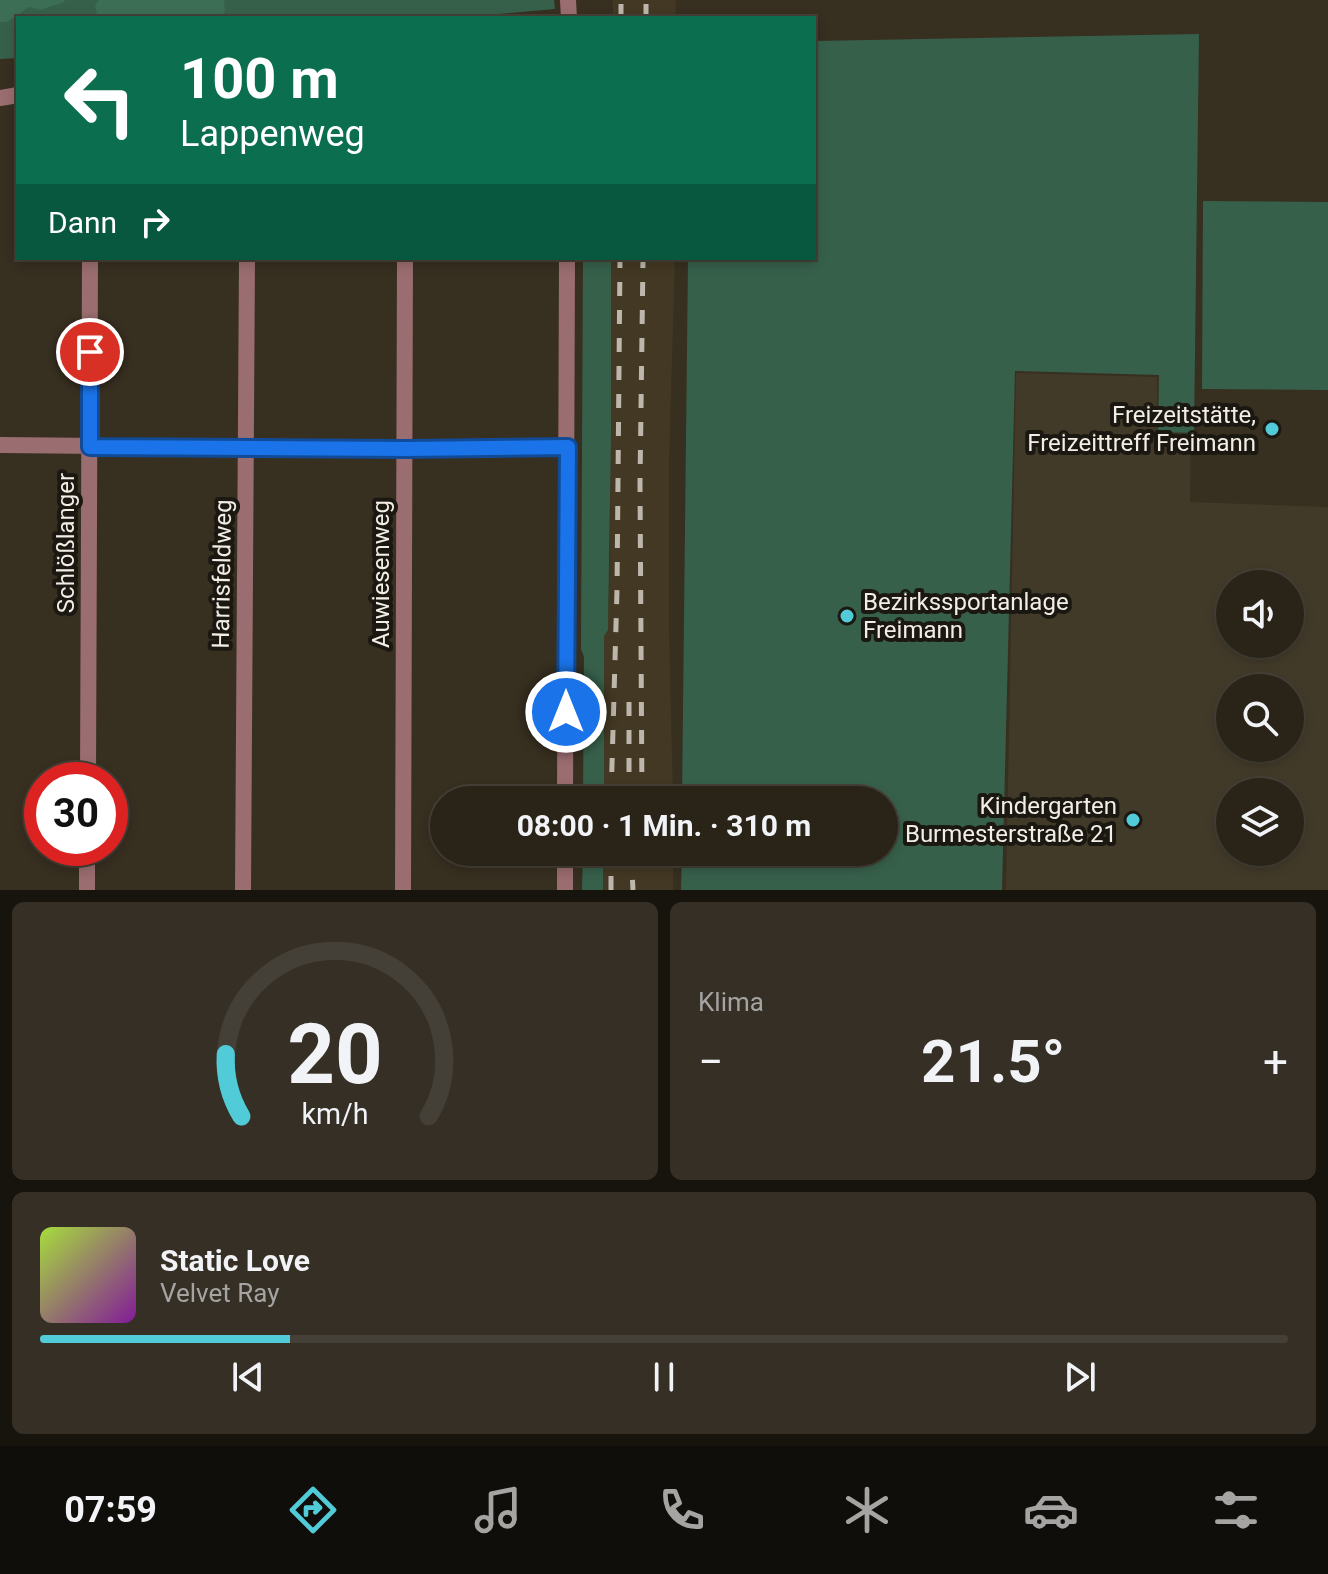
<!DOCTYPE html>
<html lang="de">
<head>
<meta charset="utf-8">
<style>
  :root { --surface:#292318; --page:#352f25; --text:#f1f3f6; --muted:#a5a4a2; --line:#454037; --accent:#52cbd9 }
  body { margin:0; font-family:Roboto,sans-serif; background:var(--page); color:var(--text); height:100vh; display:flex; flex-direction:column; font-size:30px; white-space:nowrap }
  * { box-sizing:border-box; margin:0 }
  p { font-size:26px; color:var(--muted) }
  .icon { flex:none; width:44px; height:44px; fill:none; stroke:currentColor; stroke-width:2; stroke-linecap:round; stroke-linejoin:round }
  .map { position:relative; height:890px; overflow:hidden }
  .drawer { display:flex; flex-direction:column; gap:12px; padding:12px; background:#17130d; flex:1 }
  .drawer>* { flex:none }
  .guide { position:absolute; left:16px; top:16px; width:800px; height:244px; border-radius:0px; box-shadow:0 4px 12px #0003,0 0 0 2px var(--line); background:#0b6e4f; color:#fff; overflow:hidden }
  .buttons { position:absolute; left:1216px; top:570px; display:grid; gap:16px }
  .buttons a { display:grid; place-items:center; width:88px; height:88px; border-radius:50%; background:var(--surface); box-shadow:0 4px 12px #0003,0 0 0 2px var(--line); font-size:40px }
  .speed { position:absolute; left:24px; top:762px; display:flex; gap:16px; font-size:40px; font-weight:700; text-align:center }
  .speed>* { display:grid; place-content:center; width:104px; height:104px; border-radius:50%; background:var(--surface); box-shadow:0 4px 12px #0003,0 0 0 2px var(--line); line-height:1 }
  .speed .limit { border:12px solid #d22; background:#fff; color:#111 }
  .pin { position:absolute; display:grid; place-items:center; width:68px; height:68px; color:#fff; margin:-34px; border:4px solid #fff; border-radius:50%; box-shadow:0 2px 8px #0007 }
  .me { position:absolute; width:88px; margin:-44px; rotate:0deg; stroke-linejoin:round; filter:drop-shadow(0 0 6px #0008) }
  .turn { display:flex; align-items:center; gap:28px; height:168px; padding:0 32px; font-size:36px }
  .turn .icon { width:104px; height:104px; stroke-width:2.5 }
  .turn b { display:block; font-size:56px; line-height:68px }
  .then { display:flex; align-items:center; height:76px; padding:0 32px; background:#0003; gap:16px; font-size:30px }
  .big { font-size:60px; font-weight:700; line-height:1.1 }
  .drawer .widget { flex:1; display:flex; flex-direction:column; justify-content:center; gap:12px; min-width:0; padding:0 28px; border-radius:12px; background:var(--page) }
  .drawer .dial { align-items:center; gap:0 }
  .dial svg { height:208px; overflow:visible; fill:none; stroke:var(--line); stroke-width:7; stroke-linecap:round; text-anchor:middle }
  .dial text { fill:var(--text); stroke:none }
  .song { display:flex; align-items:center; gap:24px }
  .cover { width:96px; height:96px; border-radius:12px; background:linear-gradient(135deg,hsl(80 70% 55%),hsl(290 70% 35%)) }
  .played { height:8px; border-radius:4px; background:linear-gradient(90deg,var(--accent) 20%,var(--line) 20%) }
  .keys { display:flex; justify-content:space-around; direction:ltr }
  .heat { display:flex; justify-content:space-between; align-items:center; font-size:44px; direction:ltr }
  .drawer .tiles { flex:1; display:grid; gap:12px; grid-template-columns:1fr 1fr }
  .widget:last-child { grid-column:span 2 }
  .trip { position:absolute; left:430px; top:786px; width:468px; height:80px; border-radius:40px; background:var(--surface); box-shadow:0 4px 12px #0003,0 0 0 2px var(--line); font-weight:700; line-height:80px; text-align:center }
  .tab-bar { display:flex; height:128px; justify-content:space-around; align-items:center; background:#100e0a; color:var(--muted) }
  .tab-bar .icon { width:56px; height:56px }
  .tab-bar .on { color:var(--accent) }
  .tab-bar b { font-size:36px; color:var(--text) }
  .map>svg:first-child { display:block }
  .built { fill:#433823 }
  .education { fill:#423a29; fill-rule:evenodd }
  .green { fill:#37604b }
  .forest { fill:#3c6e55 }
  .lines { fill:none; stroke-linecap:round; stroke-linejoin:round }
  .minor { stroke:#9a6d70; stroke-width:16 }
  .rail { stroke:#bcb6ab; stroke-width:5; stroke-dasharray:14 14; stroke-linecap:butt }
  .route-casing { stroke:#114b97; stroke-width:20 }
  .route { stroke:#1a73e8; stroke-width:14 }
  .poi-dot { fill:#52cbd9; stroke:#1b1711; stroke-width:3 }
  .labels { text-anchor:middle; stroke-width:8; stroke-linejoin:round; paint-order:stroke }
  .poi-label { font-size:24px; fill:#f3eee5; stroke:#1b1711; text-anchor:end }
  .street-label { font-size:24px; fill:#f3eee5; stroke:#1b1711 }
</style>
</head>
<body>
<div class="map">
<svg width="1328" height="890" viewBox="0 0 1328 890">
  <rect width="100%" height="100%" fill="#372f20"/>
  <path class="built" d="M613,0h63l-1,18h-62z
    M611,258h64l-6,205v165l4,172h-69v-164l4,-6 2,-77z
    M603,852h70v38h-70z"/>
  <path class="education" d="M1016,373l141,4v58h34l-1,67 138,5v383h-322zM1230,584h60v60h-60zM1230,688h60v60h-60zM1230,792h60v60h-60z"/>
  <path class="green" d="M0,0h554l1,9 -100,9h-437v40l-18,1z
    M1199,34l-5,399 -36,-1 1,-57 -144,-4 -13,519h-321l1,-38h202v-52h-202l6,-542h126v-217z
    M1203,201l125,1v188l-126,-1z
    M583,258h28v178l-3,194 -4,6v164h-21l1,-143 -3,-8z
    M583,852h20v38h-21z"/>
  <path class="forest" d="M0,0h64l1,2 -25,8 -11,-3 -22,15h-7z
    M99,0h125l1,13 -23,5h-115l10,-5 -2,-7z"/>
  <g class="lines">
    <path class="minor" d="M568,0l1,18
      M0,98l18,-3
      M0,445l406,4 162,-2
      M88,780l2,-522
      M565,800l2,-542
      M87,890v-42
      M243,890l4,-632
      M403,890l2,-632
      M565,890v-38"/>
    <path class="rail" d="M621,18v-18
      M646,18v-18
      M611,800l6,-210 3,-332
      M629,800v-109
      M642,800l-2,-317 3,-225
      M631,852l2,38
      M611,890v-38"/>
  </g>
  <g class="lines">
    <defs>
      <path id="route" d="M90,352v95l316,2 162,-2 -2,265"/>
    </defs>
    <use href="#route" class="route-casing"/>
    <use href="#route" class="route"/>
  </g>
  <g class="poi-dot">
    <circle cx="1272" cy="429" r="8"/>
    <circle cx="847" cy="616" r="8"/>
    <circle cx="1133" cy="820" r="8"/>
  </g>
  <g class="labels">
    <g class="poi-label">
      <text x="1256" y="423">Freizeitstätte,<tspan x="1256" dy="28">Freizeittreff Freimann</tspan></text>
      <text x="863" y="610" text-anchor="start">Bezirkssportanlage<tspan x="863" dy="28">Freimann</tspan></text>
      <text x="1117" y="814">Kindergarten<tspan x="1117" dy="28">Burmesterstraße 21</tspan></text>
    </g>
    <g class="street-label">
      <text transform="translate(66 543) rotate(-90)" y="8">Schlößlanger</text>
      <text transform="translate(222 574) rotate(-89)" y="8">Harrisfeldweg</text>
      <text transform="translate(381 574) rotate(-90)" y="8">Auwiesenweg</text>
    </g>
  </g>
</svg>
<div class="buttons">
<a><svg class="icon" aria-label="sound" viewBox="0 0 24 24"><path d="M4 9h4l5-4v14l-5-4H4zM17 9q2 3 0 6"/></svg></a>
<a><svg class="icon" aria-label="search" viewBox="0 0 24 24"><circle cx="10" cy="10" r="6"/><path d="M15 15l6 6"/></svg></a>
<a><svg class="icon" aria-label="layers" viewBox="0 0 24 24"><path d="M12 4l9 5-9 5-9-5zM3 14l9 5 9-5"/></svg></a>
</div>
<div class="speed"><div class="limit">30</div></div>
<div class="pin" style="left:90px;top:352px;background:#d93025"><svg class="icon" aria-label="arrive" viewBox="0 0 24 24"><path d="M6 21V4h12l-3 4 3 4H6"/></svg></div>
<svg class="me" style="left:566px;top:712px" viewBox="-20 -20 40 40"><circle r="17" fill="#1a73e8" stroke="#fff" stroke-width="3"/><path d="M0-11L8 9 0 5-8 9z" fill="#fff"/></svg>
<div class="trip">08:00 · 1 Min. · 310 m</div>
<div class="guide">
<div class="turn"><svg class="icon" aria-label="left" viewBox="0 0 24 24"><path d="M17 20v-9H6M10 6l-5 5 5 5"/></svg><div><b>100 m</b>Lappenweg</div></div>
<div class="then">Dann<svg class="icon" aria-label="right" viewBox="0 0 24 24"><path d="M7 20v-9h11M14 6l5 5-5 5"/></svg></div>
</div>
</div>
<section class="drawer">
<div class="tiles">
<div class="widget dial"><svg viewBox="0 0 100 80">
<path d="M14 69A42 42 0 1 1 86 69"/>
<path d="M14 69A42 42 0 0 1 8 45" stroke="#52cbd9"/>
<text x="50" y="56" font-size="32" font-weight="700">20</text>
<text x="50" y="72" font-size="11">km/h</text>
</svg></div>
<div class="widget"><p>Klima</p>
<div class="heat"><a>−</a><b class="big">21.5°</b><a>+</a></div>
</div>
<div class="widget">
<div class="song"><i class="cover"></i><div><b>Static Love</b><p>Velvet Ray</p></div></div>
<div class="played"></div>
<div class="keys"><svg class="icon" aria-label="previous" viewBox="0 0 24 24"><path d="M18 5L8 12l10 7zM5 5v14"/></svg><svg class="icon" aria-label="pause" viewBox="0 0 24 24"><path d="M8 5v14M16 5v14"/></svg><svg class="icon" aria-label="next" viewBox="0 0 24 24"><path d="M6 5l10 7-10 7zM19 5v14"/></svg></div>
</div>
</div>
</section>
<nav class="tab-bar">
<b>07:59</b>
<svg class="icon on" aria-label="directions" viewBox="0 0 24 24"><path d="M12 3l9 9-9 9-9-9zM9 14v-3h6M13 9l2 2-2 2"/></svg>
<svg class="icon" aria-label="music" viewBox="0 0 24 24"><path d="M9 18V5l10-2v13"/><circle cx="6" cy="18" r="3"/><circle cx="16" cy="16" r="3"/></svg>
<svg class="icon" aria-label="phone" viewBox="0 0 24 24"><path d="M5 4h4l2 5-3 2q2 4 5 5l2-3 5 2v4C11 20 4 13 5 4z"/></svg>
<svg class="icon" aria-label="climate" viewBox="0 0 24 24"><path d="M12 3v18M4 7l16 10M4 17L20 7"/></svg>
<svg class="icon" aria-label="car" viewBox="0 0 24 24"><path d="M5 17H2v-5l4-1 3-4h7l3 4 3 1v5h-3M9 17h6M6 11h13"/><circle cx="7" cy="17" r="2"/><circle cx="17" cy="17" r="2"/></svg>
<svg class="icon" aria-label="filters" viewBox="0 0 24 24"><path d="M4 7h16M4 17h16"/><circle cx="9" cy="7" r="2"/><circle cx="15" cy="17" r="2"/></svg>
</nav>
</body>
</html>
